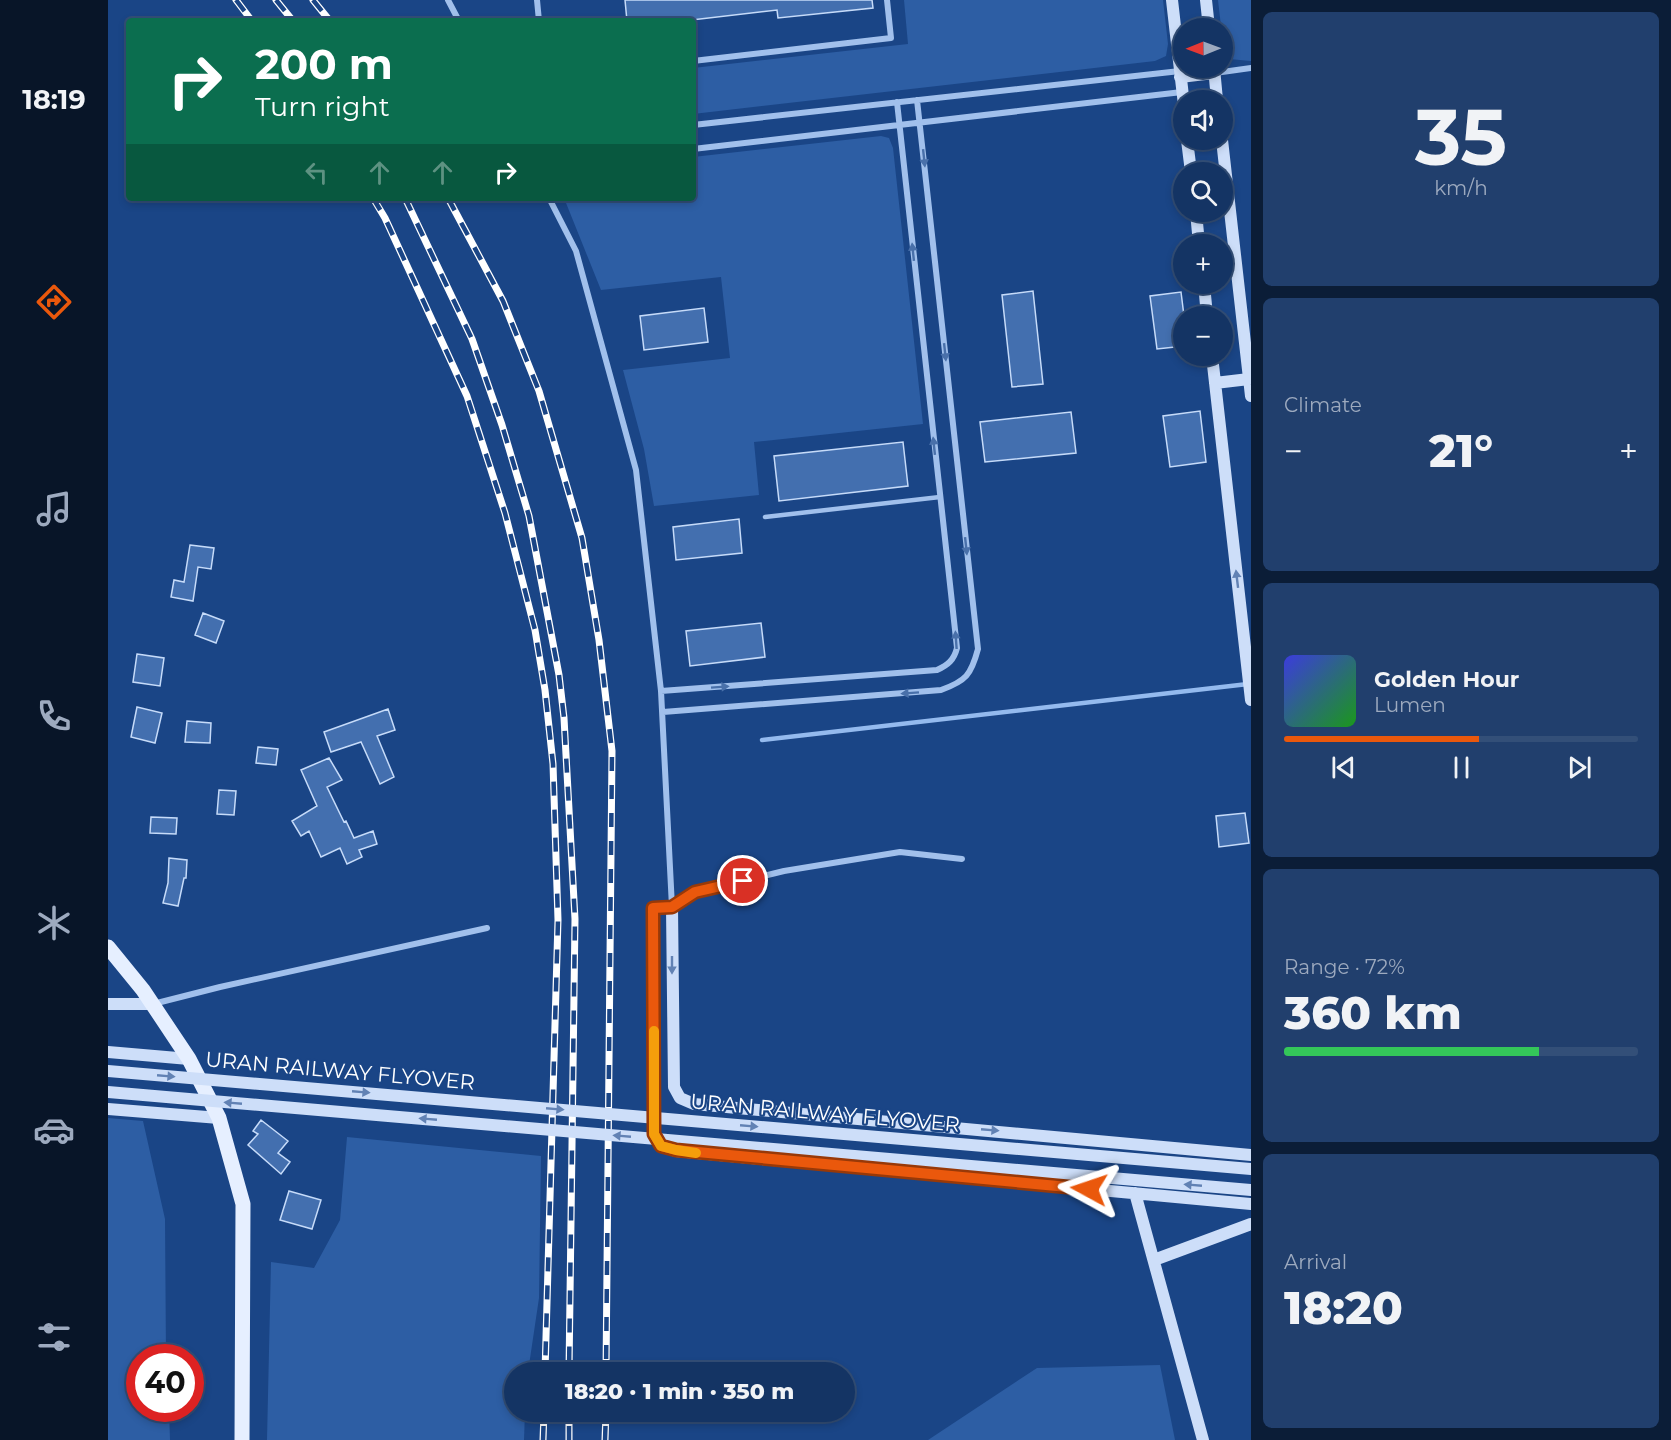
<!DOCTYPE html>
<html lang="en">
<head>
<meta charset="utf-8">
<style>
  :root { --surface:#143464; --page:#213f6d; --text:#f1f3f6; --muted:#9daabf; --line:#334f78; --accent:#ea580c }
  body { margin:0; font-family:Montserrat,sans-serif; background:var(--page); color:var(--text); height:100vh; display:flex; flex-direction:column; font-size:22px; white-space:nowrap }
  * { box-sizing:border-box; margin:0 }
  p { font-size:20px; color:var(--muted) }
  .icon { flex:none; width:33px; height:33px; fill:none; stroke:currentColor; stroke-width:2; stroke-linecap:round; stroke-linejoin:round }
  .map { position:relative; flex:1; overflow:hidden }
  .sheet { display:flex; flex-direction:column; gap:12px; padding:12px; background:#0b1d37; width:420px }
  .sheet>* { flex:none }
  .hud { position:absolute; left:18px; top:18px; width:570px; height:183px; border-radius:6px; box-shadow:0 3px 9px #0003,0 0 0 2px var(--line); background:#0b6e4f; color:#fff; overflow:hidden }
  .needle { width:39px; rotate:269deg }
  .controls { position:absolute; left:1065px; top:18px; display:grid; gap:12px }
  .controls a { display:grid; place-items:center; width:60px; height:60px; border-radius:50%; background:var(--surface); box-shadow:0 3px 9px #0003,0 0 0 2px var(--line); font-size:30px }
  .speed { position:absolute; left:18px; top:1344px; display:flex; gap:12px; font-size:30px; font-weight:700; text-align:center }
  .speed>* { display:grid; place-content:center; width:78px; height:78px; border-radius:50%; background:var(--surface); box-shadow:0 3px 9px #0003,0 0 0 2px var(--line); line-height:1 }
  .speed .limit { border:9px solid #d22; background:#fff; color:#111 }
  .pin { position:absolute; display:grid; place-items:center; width:51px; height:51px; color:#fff; margin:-26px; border:3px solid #fff; border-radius:50%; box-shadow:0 2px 6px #0007 }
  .me { position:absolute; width:66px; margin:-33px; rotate:275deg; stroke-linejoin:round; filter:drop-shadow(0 0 4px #0008) }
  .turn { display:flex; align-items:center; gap:21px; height:126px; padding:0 30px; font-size:27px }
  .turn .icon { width:78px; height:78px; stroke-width:2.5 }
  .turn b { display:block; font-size:42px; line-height:51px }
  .lanes { display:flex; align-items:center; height:57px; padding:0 30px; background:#0003; justify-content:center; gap:30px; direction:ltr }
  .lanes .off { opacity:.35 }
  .big { font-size:45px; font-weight:800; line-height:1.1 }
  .sheet .tile { flex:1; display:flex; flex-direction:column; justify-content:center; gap:9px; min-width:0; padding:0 21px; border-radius:9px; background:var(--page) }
  .sheet .dial { align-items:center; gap:0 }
  .dial b { font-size:78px; line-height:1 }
  .song { display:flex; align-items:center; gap:18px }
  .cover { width:72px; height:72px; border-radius:9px; background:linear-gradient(135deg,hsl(240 70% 55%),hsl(120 70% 35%)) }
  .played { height:6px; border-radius:3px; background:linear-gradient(90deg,var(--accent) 55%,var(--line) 55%) }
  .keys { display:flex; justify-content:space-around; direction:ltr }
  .heat { display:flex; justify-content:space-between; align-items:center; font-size:33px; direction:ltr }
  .charge { height:9px; border-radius:4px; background:linear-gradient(90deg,#34c759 72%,var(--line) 0) }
  .trip { position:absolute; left:396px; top:1362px; width:351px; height:60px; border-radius:30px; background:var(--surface); box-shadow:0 3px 9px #0003,0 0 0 2px var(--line); font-weight:800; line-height:60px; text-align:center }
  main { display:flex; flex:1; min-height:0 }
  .menu { display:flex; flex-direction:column; width:108px; justify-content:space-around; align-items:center; background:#081528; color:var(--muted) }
  .menu .icon { width:42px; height:42px }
  .menu .selected { color:var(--accent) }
  .menu b { font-size:27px; color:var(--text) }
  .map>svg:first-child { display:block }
  .green { fill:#2d5ea4 }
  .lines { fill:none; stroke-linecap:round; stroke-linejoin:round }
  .stream { stroke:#94baee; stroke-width:4.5 }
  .building { fill:#436faf; stroke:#c6dbf9; stroke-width:1.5 }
  .lane { stroke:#a1c0ec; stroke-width:4.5 }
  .street { stroke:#a1c0ec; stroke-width:6 }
  .secondary { stroke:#cddef9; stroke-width:12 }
  .primary { stroke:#e6efff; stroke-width:15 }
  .rail-casing { stroke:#fff; stroke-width:7 }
  .rail { stroke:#1a4586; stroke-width:4.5; stroke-dasharray:14; stroke-linecap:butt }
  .secondary-bridge { stroke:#cddef9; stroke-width:12 }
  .oneway { fill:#4970aa }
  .oneway2 { fill:#6282b4 }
  .route-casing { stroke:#983908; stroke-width:15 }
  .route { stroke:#ea580c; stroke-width:10 }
  .slow { stroke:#f59e0b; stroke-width:10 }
  .labels { text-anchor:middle; stroke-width:4.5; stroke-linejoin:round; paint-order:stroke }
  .street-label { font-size:21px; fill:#fff; stroke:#1a4586 }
</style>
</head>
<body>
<main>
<nav class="menu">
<b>18:19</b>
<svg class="icon selected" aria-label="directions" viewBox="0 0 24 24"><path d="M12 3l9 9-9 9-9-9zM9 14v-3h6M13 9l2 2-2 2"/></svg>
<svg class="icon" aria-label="music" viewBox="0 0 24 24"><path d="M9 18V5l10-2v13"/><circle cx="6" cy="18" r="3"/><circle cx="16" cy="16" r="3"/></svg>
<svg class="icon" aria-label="phone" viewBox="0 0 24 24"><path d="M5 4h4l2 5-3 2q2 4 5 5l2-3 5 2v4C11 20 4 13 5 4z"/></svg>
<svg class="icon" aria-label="climate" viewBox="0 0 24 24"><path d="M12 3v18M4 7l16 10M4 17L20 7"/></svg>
<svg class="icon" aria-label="car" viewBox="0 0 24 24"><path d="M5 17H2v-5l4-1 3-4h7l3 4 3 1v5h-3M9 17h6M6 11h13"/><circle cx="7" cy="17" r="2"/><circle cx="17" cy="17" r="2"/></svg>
<svg class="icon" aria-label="filters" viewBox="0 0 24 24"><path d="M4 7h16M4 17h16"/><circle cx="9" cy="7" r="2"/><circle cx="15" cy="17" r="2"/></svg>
</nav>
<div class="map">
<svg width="1143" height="1440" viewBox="0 0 1143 1440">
  <rect width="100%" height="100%" fill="#1a4586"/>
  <path class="green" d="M796,0h259l5,44 -2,12 -11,5 -462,53v-46l215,-24z
    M1110,0h33v61l-22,-2 -6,-15z
    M773,136l8,2 4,10 30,276 -169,18 5,53 -105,11 -10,-57 -21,-79 107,-12 -9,-81 -120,13 -37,-92h129v-41z
    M0,1118l35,3 22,98 1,138 -26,1v50l29,1 1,31h-62z
    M239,1137l194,19 -2,142 -11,74h-14v40h11l-1,28h-257l4,-178 43,6 26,-48z
    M1052,1365l15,75h-247l109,-72z"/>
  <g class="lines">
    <path class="stream" d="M654,740l486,-56"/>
  </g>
  <path class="building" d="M517,0h247l1,8 -95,10 -1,-8 -94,11h-56z
    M925,291l10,93 -31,3 -10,-92z
    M1073,292l3,24v30l-27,3 -7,-53z
    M596,308l4,34 -64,8 -4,-34z
    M1092,411l6,51 -36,5 -7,-51z
    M963,412l5,41 -91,9 -5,-40z
    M795,442l5,44 -129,15 -5,-45z
    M631,519l3,34 -66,7 -3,-33z
    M82,545l24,3 -3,21 -13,-2 -5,34 -22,-4 3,-17 10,2z
    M95,613l21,8 -8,22 -21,-8z
    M653,623l4,34 -75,9 -4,-35z
    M29,654l27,4 -4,28 -27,-4z
    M29,707l25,6 -7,30 -24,-6z
    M280,709l7,21 -18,6 17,41 -14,7 -19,-42 -30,10 -7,-20z
    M79,721l24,2 -1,20 -25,-1z
    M150,747l20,2 -2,16 -20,-2z
    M221,758l13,22 -15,7 17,35 2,-1 8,17 19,-7 4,13 -18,6 3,7 -15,7 -7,-16 -19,9 -12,-26 -8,5 -9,-15 25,-15 -16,-36z
    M111,790l17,1 -2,24 -17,-1z
    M1137,813l4,30 -30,4 -3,-31z
    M43,817l26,1 -1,16 -26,-1z
    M61,858l18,2 -1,18h-2l-6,28 -15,-3 5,-20z
    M153,1120l27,21 -10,12 12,9 -9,12 -33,-29 10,-11 -5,-3z
    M181,1191l32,9 -9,29 -32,-9z"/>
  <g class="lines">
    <path class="lane" d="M657,517l175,-20"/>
    <path class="street" d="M340,0l11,21
      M429,0l2,21
      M585,61l198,-23 -4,-38
      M1107,73l36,-5
      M585,125l487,-54
      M585,149l489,-57
      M441,198l27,53 60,219 25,221 11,216 23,-14 89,-22 116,-19 62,7
      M553,691l276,-21c11,-5 17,-10 20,-22l-60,-546
      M555,712l278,-22c25,-9 30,-15 37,-41l-61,-549
      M45,1004l67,-17 267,-59"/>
    <path class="secondary" d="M1064,0l12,105
      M1098,0l3,28
      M1106,68l3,32
      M1072,77l34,-4
      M1079,140l4,32
      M1114,140l29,256
      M1088,212l3,32
      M1096,284l3,32
      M1104,356l39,344
      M1107,383l34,-4
      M0,1004h44
      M0,1052l81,7
      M0,1109l111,9
      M1143,1155l-557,-51 -14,-6 -6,-11 -2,-180 -19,1 1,226 7,12 15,5 575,53
      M1027,1193l68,247
      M1046,1260l97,-36"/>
    <path class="primary" d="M0,947l35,43 46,69 30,59 24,86 -1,236"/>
    <defs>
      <path id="rail" d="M128,0l16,21
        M168,0l17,21
        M205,0l17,21
        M265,198l12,20 82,178 38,117 30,117 10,60 8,74 5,156 -13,452
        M297,198l67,141 30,86 27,91 30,159 5,43 11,201 -6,453
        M340,198l55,103 36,90 43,147 17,102 13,111 -6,621
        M435,1440l1,-28
        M461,1440v-28
        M497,1440l1,-28"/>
    </defs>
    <use href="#rail" class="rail-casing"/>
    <use href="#rail" class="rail"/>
    <path class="secondary-bridge" d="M0,1071l1143,98
      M0,1092l1143,98"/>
  </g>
  <defs><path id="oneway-solid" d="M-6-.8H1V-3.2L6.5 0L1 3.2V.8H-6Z" transform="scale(1.5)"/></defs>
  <g class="oneway">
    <use href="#oneway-solid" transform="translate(816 158) rotate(84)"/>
    <use href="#oneway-solid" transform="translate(805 252) rotate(-96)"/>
    <use href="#oneway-solid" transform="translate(837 352) rotate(84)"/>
    <use href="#oneway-solid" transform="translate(826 446) rotate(-96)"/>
    <use href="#oneway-solid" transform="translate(858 546) rotate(84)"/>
    <use href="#oneway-solid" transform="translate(848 640) rotate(-94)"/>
    <use href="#oneway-solid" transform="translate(612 687) rotate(-4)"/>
    <use href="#oneway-solid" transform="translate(802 693) rotate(176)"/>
  </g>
  <g class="oneway2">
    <use href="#oneway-solid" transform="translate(1129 579) rotate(-97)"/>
    <use href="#oneway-solid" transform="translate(564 965) rotate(90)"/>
    <use href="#oneway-solid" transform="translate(58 1076) rotate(5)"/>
    <use href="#oneway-solid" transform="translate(253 1092) rotate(5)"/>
    <use href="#oneway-solid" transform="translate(125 1103) rotate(-175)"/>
    <use href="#oneway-solid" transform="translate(447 1109) rotate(5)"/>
    <use href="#oneway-solid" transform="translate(320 1119) rotate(-175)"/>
    <use href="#oneway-solid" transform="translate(641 1126) rotate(5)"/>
    <use href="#oneway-solid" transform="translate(882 1130) rotate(5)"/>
    <use href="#oneway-solid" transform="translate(514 1136) rotate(-175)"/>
    <use href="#oneway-solid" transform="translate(1085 1185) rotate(-175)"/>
  </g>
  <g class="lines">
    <defs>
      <path id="route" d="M635,881l-48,11 -23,15 -19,1 1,226 7,12 15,4 413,39"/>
    </defs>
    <use href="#route" class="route-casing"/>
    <use href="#route" class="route"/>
    <path class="slow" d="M546,1031v103l7,12 15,4 20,3"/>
  </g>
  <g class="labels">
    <g class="street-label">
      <text transform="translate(232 1071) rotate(5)" y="7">URAN RAILWAY FLYOVER</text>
      <text transform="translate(717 1113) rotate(5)" y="7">URAN RAILWAY FLYOVER</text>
    </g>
  </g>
</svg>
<div class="controls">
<a><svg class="needle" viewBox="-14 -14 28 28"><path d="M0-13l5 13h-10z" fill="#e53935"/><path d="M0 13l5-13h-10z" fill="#9daabf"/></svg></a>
<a><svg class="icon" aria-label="sound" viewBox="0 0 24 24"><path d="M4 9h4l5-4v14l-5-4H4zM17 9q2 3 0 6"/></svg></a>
<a><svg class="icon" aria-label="search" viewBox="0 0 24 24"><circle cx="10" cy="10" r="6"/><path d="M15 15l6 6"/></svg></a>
<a>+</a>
<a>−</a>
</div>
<div class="speed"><div class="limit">40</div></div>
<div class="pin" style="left:635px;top:881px;background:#d93025"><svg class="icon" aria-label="arrive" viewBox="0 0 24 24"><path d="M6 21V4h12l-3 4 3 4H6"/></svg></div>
<svg class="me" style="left:981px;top:1189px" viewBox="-20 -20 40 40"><path d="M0-17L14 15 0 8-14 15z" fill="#ea580c" stroke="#fff" stroke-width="4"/></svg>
<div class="trip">18:20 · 1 min · 350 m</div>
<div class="hud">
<div class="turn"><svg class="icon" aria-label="right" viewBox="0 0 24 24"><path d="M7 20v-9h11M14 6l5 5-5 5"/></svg><div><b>200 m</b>Turn right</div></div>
<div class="lanes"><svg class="icon off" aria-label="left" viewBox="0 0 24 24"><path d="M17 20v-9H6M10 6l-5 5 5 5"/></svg><svg class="icon off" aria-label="ahead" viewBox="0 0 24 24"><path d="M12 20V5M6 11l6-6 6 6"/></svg><svg class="icon off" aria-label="ahead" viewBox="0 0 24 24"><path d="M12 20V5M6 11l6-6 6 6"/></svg><svg class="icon" aria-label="right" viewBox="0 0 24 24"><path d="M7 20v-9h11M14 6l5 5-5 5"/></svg></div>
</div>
</div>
<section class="sheet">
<div class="tile dial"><b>35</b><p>km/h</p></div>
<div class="tile"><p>Climate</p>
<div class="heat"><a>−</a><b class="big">21°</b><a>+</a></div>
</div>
<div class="tile">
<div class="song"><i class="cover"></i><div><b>Golden Hour</b><p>Lumen</p></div></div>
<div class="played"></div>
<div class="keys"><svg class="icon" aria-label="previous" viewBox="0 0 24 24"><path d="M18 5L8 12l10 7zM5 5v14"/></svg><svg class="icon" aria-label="pause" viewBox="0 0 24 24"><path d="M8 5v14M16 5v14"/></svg><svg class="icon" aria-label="next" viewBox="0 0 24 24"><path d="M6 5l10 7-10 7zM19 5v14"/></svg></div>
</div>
<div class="tile"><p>Range · 72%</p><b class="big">360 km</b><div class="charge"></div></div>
<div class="tile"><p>Arrival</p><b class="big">18:20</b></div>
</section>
</main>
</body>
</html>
